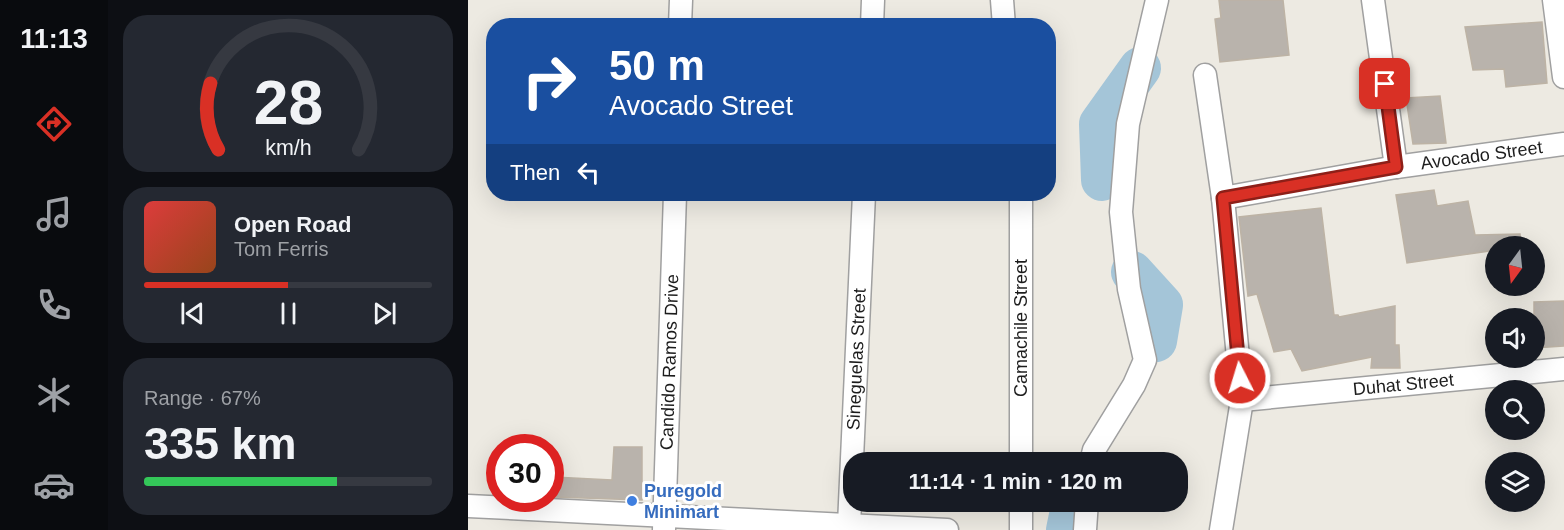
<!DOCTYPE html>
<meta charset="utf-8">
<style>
:root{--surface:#171b24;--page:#242831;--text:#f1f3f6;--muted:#9ea1a6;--line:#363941;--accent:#d93025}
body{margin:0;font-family:Helvetica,sans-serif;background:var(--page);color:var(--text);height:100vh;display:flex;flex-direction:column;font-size:22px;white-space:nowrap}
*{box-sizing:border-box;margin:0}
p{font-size:20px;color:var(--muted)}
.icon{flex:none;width:33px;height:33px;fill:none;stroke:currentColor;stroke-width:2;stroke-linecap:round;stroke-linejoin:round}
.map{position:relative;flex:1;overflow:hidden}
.sheet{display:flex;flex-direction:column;gap:15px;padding:15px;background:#0d0f14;width:360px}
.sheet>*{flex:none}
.hud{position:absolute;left:18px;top:18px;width:570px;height:183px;border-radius:24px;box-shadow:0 6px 24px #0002;background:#1a4fa0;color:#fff;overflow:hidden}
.needle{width:39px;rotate:195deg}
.buttons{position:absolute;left:1017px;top:236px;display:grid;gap:12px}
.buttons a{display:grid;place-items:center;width:60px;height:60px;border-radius:50%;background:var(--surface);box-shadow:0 6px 24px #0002;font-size:30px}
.speed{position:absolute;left:18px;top:434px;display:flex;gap:12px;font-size:30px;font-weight:700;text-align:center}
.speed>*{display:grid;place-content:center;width:78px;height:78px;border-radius:50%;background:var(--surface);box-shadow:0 6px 24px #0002;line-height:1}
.speed .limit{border:9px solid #d22;background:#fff;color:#111}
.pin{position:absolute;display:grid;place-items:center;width:51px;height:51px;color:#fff;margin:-26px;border-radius:12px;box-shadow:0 3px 9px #0006}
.me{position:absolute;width:66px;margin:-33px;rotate:355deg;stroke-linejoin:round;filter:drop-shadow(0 0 4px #0008)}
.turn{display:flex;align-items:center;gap:21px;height:126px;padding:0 24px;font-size:27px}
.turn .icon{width:78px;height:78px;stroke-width:2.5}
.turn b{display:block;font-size:42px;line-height:51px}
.then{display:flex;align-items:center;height:57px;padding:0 24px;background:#0003;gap:12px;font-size:22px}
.big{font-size:45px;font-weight:600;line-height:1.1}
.sheet .widget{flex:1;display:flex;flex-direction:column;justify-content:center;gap:9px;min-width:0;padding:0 21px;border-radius:24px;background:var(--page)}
.sheet .dial{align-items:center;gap:0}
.dial svg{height:156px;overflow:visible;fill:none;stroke:var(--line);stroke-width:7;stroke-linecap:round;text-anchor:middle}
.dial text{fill:var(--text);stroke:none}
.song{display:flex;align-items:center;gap:18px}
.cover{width:72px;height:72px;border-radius:9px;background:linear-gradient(135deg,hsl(0 70% 55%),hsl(20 70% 35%))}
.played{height:6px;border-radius:3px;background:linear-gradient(90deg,var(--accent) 50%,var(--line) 50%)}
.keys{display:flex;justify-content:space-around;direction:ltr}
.charge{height:9px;border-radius:4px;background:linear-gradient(90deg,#34c759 67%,var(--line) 0)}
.trip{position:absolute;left:375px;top:452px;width:345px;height:60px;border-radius:24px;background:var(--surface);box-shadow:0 6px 24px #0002;font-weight:600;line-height:60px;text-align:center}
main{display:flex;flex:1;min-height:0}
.menu{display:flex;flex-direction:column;width:108px;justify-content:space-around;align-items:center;background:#090b0e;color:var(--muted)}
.menu .icon{width:42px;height:42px}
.menu .on{color:var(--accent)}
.menu b{font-size:27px;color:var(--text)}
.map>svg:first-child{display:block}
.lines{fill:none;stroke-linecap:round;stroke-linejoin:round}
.river{stroke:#a4c5d8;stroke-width:42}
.building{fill:#b9b3ac;stroke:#bdb3a5;stroke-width:1.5}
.minor-casing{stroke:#a0a0a0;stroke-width:25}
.minor{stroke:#fff;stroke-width:22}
.route-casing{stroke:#8d1f18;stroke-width:15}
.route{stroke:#d93025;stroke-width:10}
.shop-dot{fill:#3f7fe0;stroke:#fff;stroke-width:2}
.labels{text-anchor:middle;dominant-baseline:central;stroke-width:6;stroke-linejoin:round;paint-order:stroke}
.street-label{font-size:18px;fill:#1c1c1c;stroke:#fff}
.shop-label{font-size:18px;font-weight:bold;fill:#366cbe;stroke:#fff;text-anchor:start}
</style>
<main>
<nav class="menu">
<b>11:13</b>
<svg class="icon on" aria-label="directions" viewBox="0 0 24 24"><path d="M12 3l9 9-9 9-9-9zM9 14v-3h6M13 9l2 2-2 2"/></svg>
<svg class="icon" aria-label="music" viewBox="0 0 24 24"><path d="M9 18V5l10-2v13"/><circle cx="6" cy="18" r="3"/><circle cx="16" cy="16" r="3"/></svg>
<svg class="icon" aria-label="phone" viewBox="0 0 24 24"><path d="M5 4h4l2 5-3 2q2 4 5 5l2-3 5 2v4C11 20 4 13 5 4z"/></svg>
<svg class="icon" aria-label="climate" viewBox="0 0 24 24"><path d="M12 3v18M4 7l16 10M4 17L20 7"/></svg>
<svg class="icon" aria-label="car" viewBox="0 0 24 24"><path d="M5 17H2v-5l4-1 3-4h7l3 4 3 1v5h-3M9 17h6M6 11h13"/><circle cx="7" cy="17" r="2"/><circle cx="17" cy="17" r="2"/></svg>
</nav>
<section class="sheet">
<div class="widget dial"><svg viewBox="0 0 100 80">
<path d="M14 69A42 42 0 1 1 86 69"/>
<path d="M14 69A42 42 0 0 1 10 35" stroke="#d93025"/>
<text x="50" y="56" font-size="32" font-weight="700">28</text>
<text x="50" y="72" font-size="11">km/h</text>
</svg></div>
<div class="widget">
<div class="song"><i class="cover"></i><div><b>Open Road</b><p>Tom Ferris</p></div></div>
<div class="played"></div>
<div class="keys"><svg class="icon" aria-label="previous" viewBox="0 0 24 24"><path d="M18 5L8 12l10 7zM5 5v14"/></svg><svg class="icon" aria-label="pause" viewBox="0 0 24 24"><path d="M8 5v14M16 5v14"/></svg><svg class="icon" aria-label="next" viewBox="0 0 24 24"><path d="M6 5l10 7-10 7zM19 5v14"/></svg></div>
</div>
<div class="widget"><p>Range · 67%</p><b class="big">335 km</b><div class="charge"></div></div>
</section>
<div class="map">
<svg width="1096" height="530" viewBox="0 0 1096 530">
<rect width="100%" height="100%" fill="#edeae2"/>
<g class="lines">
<g class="river">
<path d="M634 180 632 124 672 68"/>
<path d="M664 272 694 305 688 341"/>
<path d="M599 530 605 501"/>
</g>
</g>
<g class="building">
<path d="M751 0H815L821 55 752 62 747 19 753 18Z"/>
<path d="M1074 22 1079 83 1038 87 1036 69 1005 70 997 27Z"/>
<path d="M972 96 978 143 945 144 938 98Z"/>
<path d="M966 190 969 206 1000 201 1007 235 1052 234 1053 246H1028V250L939 263 928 195Z"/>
<path d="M853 208 866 315H870L871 317 927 306V345H931L932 368H903L904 357 834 371 823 349 806 352 789 294 780 296 771 217Z"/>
<path d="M1096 301V346L1066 348V302Z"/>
<path d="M146 447H174V500L86 497V477L144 480Z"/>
</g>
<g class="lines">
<g class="minor-casing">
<g id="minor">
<path d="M534 0 536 26"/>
<path d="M905 0 928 167"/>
<path d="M1086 0 1096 77"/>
<path d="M212 26 213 0"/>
<path d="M404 26 405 0"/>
<path d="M737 75 755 198 774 400 753 530"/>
<path d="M553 194V462"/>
<path id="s1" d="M755 198 928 167 1096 144"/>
<path id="s2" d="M774 400 1096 369"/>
<path d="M623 462 626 450 666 385 677 360 661 289 653 212 660 124 689 0"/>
<path d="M553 501V530"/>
<path d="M0 506 479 530"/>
<path id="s3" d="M381 525 396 194"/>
<path id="s4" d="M196 530 207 194"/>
<path d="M617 530 619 501"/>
</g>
</g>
<use href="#minor" class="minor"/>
</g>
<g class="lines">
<g class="route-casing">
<path id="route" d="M772 378 755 198 928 167 917 84"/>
</g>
<use href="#route" class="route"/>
</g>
<circle class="shop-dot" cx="164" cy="501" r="6"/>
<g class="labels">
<g class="street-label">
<text stroke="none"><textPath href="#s1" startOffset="262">Avocado Street</textPath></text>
<text transform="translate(553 328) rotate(-90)">Camachile Street</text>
<text stroke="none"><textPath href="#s3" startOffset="166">Sineguelas Street</textPath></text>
<text stroke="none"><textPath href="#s4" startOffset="168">Candido Ramos Drive</textPath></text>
<text stroke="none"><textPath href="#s2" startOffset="162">Duhat Street</textPath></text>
</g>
<g class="shop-label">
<text x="176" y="491">Puregold<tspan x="176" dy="21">Minimart</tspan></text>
</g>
</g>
</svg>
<div class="buttons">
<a><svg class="needle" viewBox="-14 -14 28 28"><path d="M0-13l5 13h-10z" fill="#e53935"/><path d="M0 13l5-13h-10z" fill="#9ea1a6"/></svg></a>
<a><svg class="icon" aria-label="sound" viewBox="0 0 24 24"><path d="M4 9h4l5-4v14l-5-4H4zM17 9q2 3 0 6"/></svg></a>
<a><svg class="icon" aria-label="search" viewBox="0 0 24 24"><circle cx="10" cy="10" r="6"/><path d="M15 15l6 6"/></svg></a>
<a><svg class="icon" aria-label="layers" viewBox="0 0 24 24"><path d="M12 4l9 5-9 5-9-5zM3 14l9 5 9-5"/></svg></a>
</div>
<div class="speed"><div class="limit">30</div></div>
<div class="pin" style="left:917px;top:84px;background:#d93025"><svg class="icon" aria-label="arrive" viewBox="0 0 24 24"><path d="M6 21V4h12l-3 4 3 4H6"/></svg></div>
<svg class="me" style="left:772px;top:378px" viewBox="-20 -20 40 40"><circle r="17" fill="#d93025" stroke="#fff" stroke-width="3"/><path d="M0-11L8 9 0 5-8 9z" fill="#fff"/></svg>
<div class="trip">11:14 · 1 min · 120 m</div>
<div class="hud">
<div class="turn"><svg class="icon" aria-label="right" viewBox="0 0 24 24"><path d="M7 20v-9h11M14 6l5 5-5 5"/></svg><div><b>50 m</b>Avocado Street</div></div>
<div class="then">Then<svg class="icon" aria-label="left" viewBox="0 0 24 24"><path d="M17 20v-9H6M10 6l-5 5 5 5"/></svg></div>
</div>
</div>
</main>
